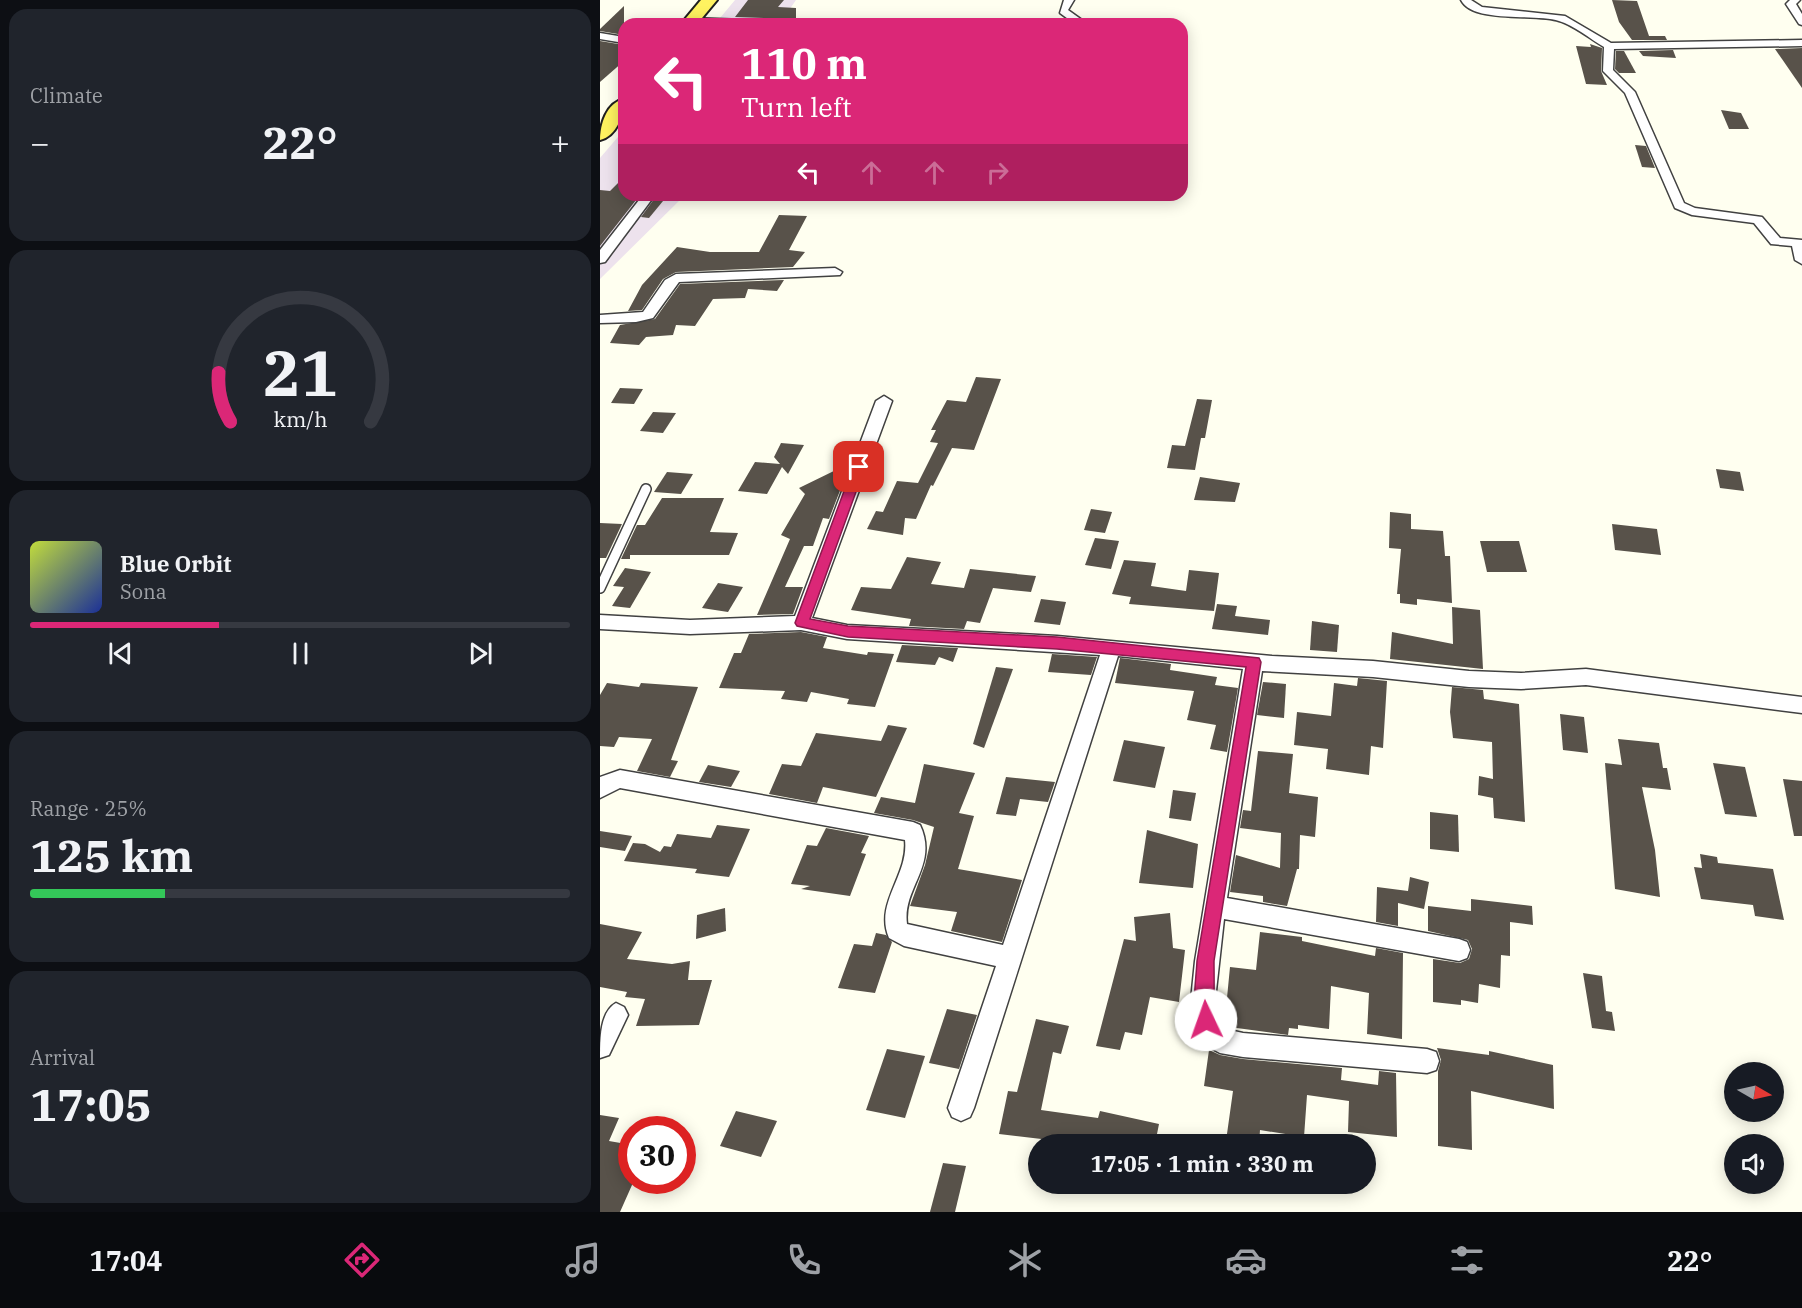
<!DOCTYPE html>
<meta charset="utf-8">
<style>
:root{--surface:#171b24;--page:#20242c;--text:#f1f3f6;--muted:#9ea1a6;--line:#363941;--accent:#db2777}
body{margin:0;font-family:"IBM Plex Serif",serif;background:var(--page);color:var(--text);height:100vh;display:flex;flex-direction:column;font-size:22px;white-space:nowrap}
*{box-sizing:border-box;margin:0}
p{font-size:20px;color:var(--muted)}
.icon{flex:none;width:33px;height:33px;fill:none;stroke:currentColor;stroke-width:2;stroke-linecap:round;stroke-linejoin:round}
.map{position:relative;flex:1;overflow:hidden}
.panel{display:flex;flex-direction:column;gap:9px;padding:9px;background:#0d0f14;width:600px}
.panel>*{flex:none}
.banner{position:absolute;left:18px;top:18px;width:570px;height:183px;border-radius:18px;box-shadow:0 3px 15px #0003;background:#db2777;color:#fff;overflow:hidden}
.needle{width:39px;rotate:99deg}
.fabs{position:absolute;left:1124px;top:1062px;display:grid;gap:12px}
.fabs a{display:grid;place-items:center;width:60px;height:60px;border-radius:50%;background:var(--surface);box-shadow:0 3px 15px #0003;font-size:30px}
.speed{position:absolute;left:18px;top:1116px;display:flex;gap:12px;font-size:30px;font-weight:700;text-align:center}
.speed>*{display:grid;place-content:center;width:78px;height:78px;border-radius:50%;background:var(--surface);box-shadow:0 3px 15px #0003;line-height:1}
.speed .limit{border:9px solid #d22;background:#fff;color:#111}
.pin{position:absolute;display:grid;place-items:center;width:51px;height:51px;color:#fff;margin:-26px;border-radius:12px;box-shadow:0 3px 9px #0006}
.me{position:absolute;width:66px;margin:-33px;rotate:357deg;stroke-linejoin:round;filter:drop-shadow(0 0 4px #0008)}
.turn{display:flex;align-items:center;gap:21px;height:126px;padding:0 24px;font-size:27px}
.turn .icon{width:78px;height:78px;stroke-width:2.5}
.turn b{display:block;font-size:42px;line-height:51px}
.lanes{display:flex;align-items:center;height:57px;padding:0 24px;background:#0003;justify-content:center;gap:30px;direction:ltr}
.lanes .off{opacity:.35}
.big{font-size:45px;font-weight:700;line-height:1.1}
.panel .widget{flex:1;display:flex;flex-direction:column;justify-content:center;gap:9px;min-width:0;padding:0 21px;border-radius:18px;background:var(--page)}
.panel .dial{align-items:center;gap:0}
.dial svg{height:156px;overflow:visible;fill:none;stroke:var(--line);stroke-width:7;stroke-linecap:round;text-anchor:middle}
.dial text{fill:var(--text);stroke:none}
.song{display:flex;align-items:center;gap:18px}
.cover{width:72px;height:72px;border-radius:9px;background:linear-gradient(135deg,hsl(70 70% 55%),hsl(230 70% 35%))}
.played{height:6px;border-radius:3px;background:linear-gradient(90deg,var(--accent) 35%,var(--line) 35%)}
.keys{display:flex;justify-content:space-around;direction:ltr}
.heat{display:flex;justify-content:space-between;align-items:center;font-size:33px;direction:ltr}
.charge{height:9px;border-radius:4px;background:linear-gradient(90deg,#34c759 25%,var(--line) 0)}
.trip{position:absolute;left:428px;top:1134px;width:348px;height:60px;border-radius:30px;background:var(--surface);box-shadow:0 3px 15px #0003;font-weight:700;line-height:60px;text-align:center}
.dock{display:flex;height:96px;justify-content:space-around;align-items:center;background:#090b0e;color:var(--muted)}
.dock .icon{width:42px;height:42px}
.dock .current{color:var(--accent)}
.dock b{font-size:27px;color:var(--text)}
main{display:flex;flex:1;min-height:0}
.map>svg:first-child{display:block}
.industrial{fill:#ede2ed}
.building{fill:#58524a}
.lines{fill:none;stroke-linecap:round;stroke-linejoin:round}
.lane-far1-casing{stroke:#414141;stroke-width:7}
.lane-casing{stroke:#414141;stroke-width:12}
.street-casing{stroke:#414141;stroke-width:3}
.primary-casing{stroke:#1f1f1f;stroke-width:4}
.lane-far1{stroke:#fff;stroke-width:5}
.lane{stroke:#fff;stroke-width:9}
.street{fill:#fff;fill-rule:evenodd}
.primary{fill:#fff360;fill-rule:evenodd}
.route{fill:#db2777;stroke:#8e194d;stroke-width:1.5}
</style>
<main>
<section class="panel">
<div class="widget"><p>Climate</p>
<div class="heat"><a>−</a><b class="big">22°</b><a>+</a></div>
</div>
<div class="widget dial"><svg viewBox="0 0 100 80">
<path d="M14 69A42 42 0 1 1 86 69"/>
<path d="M14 69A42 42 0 0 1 8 44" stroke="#db2777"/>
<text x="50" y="56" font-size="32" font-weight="700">21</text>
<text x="50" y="72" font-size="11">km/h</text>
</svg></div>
<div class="widget">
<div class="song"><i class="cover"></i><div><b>Blue Orbit</b><p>Sona</p></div></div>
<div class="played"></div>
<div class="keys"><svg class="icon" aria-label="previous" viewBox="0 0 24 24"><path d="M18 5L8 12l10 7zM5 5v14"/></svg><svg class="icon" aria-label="pause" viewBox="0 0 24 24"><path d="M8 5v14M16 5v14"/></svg><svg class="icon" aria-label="next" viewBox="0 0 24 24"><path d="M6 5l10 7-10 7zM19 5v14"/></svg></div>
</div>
<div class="widget"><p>Range · 25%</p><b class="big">125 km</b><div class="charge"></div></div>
<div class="widget"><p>Arrival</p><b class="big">17:05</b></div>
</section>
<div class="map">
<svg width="1202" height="1212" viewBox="0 0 1202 1212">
<rect width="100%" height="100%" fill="#fffff0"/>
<g class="industrial">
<path d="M135 0H196L183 19 289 21 287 24H115Z"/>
<path d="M24 130V195H85L0 279V158Z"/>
</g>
<g class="building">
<path d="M148 0H184L178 7 196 8V19L135 17Z"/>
<path d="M1012 0 1037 1 1049 36H1065L1067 40H1032L1019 22Z"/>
<path d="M24 6V35L0 31V29Z"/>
<path d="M0 41 24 45V61L0 82Z"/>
<path d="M990 44 1002 48 1001 71 1007 85 986 84 976 46 991 47Z"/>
<path d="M1202 48V88L1175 49Z"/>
<path d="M1073 50 1076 58 1043 56 1039 51Z"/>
<path d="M1016 51H1024L1036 73H1019L1015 69Z"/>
<path d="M1121 110 1141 113 1149 129H1129Z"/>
<path d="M1035 145 1046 146 1055 168 1042 167Z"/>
<path d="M24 177V195H40L0 246V190L10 191Z"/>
<path d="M57 195H68L49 218 41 217Z"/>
<path d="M179 215 207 216 189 250 205 252 193 267 76 272 63 279 42 310 28 311 42 285 77 247 110 252H159Z"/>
<path d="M184 280 177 291 148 289 145 298 113 299 95 326 76 325 73 335 46 337 39 345 10 343 20 325 55 319 80 284Z"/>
<path d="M376 377 401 379 374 450 352 448 333 486 331 485 316 519 305 518 303 535 267 529 276 511 283 512 297 481 318 483 338 443 330 442 336 430H331L347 400 366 402Z"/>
<path d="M20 388 43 389 34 404 11 403Z"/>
<path d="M597 399 612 400 605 438H601L595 470 567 468 572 445 585 446Z"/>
<path d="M53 412 76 413 63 433 40 431Z"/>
<path d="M181 443 204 445 188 474 182 467 167 494 138 491 155 462 180 464 174 457Z"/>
<path d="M240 468 246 475 229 519 223 518 213 546H204L185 587H203L193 614 157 615 190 539 181 535 205 494 199 488Z"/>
<path d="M1116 469 1140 472 1144 491 1120 488Z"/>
<path d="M67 472 93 474 81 494 54 492Z"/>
<path d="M600 477 640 483 635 502 594 500Z"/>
<path d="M62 498H124L110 532 138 533 129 555H30V559H21L37 525H45Z"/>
<path d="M491 509 512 512 505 533 484 530Z"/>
<path d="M790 512 811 514V529L843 531 845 556H850L852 603 817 599V605L800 603V594H797L801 549 789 548Z"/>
<path d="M0 523 22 524 6 558H0Z"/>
<path d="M1012 524 1057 529 1061 555 1015 550Z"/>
<path d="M495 538 519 541 511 569 485 565Z"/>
<path d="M880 541H919L927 572H887Z"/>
<path d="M307 557 341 562 331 584 364 588 370 569 436 576 431 592 393 588 380 623 367 621 364 629 309 626 311 619 251 610 261 587 291 589Z"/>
<path d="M524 560 556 563 551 586 586 591 589 570 619 573 614 611 529 604 531 597 512 594Z"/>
<path d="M25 568 51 572 30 608 12 606 24 587 13 586Z"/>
<path d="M118 583 143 587 128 612 102 608Z"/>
<path d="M441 599 466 602 460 625 434 622Z"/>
<path d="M617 604 637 606 635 616 670 620 668 635 612 629Z"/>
<path d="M852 607 880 610 883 669 790 659 792 632 853 644Z"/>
<path d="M712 621 739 625 737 652 710 650Z"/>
<path d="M201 632 227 637 223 648 267 655 268 652 294 654 275 707 247 704 249 699 211 692 207 702 181 699 185 691 119 688 134 653H141L149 634Z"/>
<path d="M302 645 358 648 353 662 339 657 335 665 296 662Z"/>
<path d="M452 654 497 657 491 675 448 672Z"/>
<path d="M520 658 571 664 570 670 617 677 615 685 638 688 627 752 610 749 616 725 587 720 594 691 515 683Z"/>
<path d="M396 667 413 669 384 748 373 744Z"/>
<path d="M758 678 787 681 783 748 771 746 769 775 726 769 728 749 694 745 697 712 731 716 734 683 757 686Z"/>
<path d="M663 682 686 684 684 718 657 715Z"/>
<path d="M7 683 39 687 41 683 98 687 71 760 78 761 70 777 37 771 52 739 19 737 14 747 0 746V695Z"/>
<path d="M852 687 883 690 884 699 919 704 925 822 894 818 893 798 878 795 879 776 893 779 892 742 853 738 850 712Z"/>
<path d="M960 714 984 717 988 753 963 750Z"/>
<path d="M288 725 307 728 276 797 223 787 217 803 169 794 182 764 201 766 216 733 281 741Z"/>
<path d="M1018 739 1059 743 1063 768H1067L1071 790 1042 787 1055 850 1060 897 1015 889 1005 763 1022 765Z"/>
<path d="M524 740 565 747 555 788 513 781Z"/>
<path d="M658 751 693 754 689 793 718 797 715 837 700 835 699 869H697L687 906 663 902V896L630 892 636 855 680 868 681 833 640 828 643 810 651 811Z"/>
<path d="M1113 763 1145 767 1157 817 1125 814Z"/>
<path d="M324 764 375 773 359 813 374 816 358 869 422 880 402 942 351 931 357 912 310 906 325 865 334 827 313 820 274 813 281 797 315 803Z"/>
<path d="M108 765 140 771 131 787 99 782Z"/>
<path d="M406 777 455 782 448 802 420 799 416 816 396 814Z"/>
<path d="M1183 779 1202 781V836H1194Z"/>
<path d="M573 790 596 793 591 821 569 818Z"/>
<path d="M830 812 858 815 859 852 830 849Z"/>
<path d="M117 825 150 829 129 877 95 873 97 869 24 861 33 843 45 844 60 852 64 846 71 847 77 834 111 838Z"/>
<path d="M226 828 269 836 261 853 266 854 250 896 201 889 210 886 191 884 207 845 217 846Z"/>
<path d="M547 830 598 844 593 888 539 883Z"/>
<path d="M0 831 32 836 25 851 0 847Z"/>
<path d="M1100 854 1117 857 1118 863 1173 869 1184 920 1155 916 1153 905 1101 899 1094 867 1102 868Z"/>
<path d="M810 877 829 882 824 909 798 903V926L776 922 777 887 808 891Z"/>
<path d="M871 899 932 906 933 925 910 922V956L901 955 900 988 879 984 878 1003 861 1000V1005L833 1002V959L860 963 869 959 872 949 868 940 828 931V906L871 911Z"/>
<path d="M125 908 126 931 96 939 97 915Z"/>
<path d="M570 913 573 948 585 950 579 1002 550 997 542 1035 525 1032 520 1050 496 1046 524 939 536 941 534 917Z"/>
<path d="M0 924 42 932 27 959 72 964 90 961 88 980H112L99 1025 36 1026 45 999 25 997 27 992 0 987Z"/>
<path d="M660 932 702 937V941L775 956 776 948 803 953 802 1039 767 1034 769 993 731 986 729 1029 698 1025V1029L689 1028 688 1035 622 1026 619 1007 626 1008 630 967 656 970Z"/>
<path d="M276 933 286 935 292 942 275 993 238 988 254 944 272 946Z"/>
<path d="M983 973 1002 976 1006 1011 1012 1012 1015 1031 992 1028Z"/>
<path d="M586 1003 590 1004 595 1029 582 1026Z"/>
<path d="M347 1009 377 1015 359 1069 329 1063Z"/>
<path d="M436 1019 469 1026 461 1054 453 1052 441 1110 498 1118 500 1111 559 1124 555 1144H500L479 1140 478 1144H449L450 1140 399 1134 408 1091 417 1092Z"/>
<path d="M837 1048 889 1055V1051L953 1065 954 1109 871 1091 872 1150 838 1146V1071L841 1060Z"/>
<path d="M287 1049 325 1056 305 1118 266 1110Z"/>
<path d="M609 1050 620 1055 643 1059 742 1068 741 1080 778 1085 779 1071 796 1073 797 1137 748 1132 749 1101 707 1095 704 1137 660 1130 659 1144 626 1141 633 1091 604 1086Z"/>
<path d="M136 1111 177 1121 161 1157 120 1146Z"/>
<path d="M0 1115 19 1118 9 1141 32 1145V1185L20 1212H0Z"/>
<path d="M343 1163 366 1166 355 1212H330Z"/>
</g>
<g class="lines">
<g class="lane-far1-casing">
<path id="lane-far1" d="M92 20 195 24"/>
</g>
<g class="lane-casing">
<path id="lane" d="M0 588 46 489"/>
</g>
<g class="street-casing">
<g id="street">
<path d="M464 0H474L468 10 482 20 483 24H475L460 13Z"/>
<path d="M861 0H871L882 7 965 16 1011 43 1202 40V46L1014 49 1013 70 1035 92 1084 203 1095 208 1162 217 1180 238 1202 240V264L1195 260 1192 246 1171 244 1154 223 1092 215 1075 208 1025 93 1003 71 1004 47C990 39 974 25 959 21 936 13 873 24 861 0Z"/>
<path d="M1190 0H1200L1196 4 1202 14V25L1199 24 1186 4Z"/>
<path d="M0 33 24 37V43L0 39Z"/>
<path d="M43 195H55L5 262 0 263V250Z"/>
<path d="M235 268 242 272 240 275 79 282 53 318 36 322 0 323V315L43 312 65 280 76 274Z"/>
<path d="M284 396 292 401 212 618 247 625 457 636 672 656 773 661 869 671 921 673 986 669 1202 697V713L986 685 921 689 869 687 773 677 662 671 627 898 859 939 867 942 870 950 867 958 859 961 624 919 615 1000 620 1028 643 1033 827 1049 836 1052 839 1061 836 1070 827 1073 643 1057 620 1053 601 1043 591 1000 595 961 643 669 518 656 374 1108 370 1117 361 1121 352 1117 348 1108 396 966 304 946 289 938C274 903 309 875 305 840L20 788 0 798V777L20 770 313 822 320 825C339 865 302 888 307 924L403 945 500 655 247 639 201 630 90 634 0 629V615L90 620 195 616 276 401Z"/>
<path d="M16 1003 24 1007 28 1015 9 1055 0 1058C0 1039 0 1012 16 1003Z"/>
</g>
</g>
<g class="primary-casing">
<g id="primary">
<path d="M101 0H117L97 24H81Z"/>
<path d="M24 99C24 114 17 136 0 140 0 125 6 103 24 99Z"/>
</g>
</g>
<use href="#lane-far1" class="lane-far1"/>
<use href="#lane" class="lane"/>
<use href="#street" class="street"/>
<use href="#primary" class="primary"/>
</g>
<path class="route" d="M259 463 265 467 210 619 248 626 457 637 659 658 661 662 614 961C614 974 615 1018 612 1026L606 1029 599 1026C591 1006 596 982 597 961L646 667 457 649 248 637 197 626 195 623 253 467Z"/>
</svg>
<div class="fabs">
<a><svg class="needle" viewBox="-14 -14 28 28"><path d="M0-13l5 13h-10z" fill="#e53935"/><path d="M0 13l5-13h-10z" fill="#9ea1a6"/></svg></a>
<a><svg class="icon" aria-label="sound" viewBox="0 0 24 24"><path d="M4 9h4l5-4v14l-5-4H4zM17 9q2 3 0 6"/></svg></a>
</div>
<div class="speed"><div class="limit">30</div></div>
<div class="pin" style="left:259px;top:467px;background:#d93025"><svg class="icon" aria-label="arrive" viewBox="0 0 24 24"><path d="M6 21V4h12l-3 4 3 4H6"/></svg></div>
<svg class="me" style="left:606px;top:1020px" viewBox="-20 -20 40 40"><circle r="19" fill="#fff"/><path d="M0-13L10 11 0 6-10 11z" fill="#db2777"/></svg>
<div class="trip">17:05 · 1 min · 330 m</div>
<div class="banner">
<div class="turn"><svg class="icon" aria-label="left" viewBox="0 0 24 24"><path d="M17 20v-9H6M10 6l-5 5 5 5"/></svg><div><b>110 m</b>Turn left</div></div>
<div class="lanes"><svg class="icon" aria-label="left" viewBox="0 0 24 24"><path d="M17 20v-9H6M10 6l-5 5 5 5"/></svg><svg class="icon off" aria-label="ahead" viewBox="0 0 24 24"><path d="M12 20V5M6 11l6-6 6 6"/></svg><svg class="icon off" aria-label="ahead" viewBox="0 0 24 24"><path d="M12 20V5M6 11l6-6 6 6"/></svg><svg class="icon off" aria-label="right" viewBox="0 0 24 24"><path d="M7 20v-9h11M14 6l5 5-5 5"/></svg></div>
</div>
</div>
</main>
<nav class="dock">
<b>17:04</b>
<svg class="icon current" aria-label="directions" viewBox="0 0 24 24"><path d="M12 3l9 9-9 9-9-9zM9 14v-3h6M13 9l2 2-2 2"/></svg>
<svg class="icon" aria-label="music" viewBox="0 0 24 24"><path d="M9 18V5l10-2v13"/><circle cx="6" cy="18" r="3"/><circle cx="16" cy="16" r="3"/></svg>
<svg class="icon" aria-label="phone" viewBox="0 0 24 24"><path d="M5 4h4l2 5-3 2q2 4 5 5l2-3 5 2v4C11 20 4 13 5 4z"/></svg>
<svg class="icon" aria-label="climate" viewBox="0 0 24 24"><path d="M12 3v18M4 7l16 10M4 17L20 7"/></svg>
<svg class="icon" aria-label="car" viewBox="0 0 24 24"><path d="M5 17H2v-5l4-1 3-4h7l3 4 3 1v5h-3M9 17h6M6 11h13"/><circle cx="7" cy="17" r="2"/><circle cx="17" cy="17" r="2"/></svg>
<svg class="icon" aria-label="filters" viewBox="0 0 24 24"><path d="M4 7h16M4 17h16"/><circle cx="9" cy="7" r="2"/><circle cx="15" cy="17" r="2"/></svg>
<b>22°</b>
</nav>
